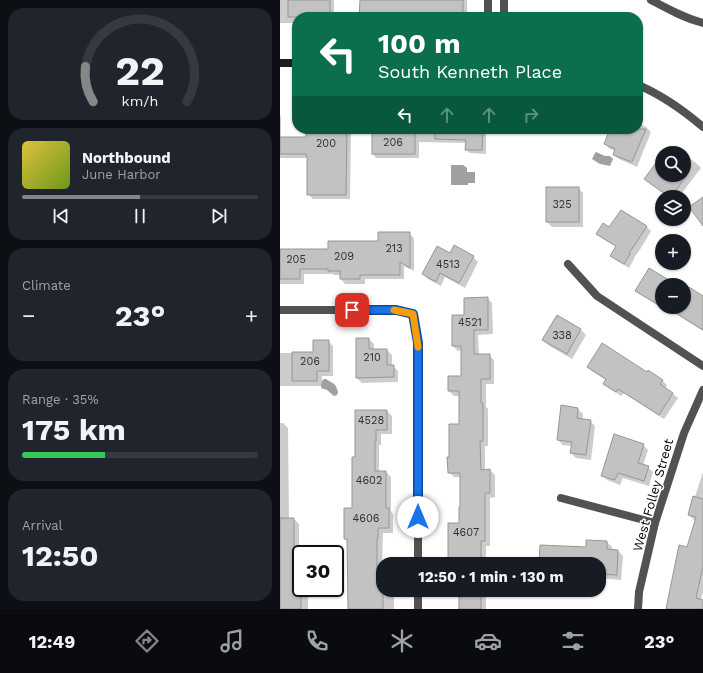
<!DOCTYPE html>
<meta charset="utf-8">
<style>
:root{--surface:#171b24;--page:#20242c;--text:#f1f3f6;--muted:#9ea1a6;--line:#363941;--accent:#858687}
body{margin:0;font-family:"Work Sans",sans-serif;background:var(--page);color:var(--text);height:100vh;display:flex;flex-direction:column;font-size:15px;white-space:nowrap}
*{box-sizing:border-box;margin:0}
p{font-size:13px;color:var(--muted)}
.icon{flex:none;width:22px;height:22px;fill:none;stroke:currentColor;stroke-width:2;stroke-linecap:round;stroke-linejoin:round}
.map{position:relative;flex:1;overflow:hidden}
.drawer{display:flex;flex-direction:column;gap:8px;padding:8px;background:#0d0f14;width:280px}
.drawer>*{flex:none}
.banner{position:absolute;left:12px;top:12px;width:351px;height:122px;border-radius:16px;box-shadow:0 1px 3px #0004;background:#0b6e4f;color:#fff;overflow:hidden}
.fabs{position:absolute;left:375px;top:146px;display:grid;gap:8px}
.fabs a{display:grid;place-items:center;width:36px;height:36px;border-radius:50%;background:var(--surface);box-shadow:0 1px 3px #0004;font-size:20px}
.speed{position:absolute;left:12px;top:545px;display:flex;gap:8px;font-size:20px;font-weight:700;text-align:center}
.speed>*{display:grid;place-content:center;width:52px;height:52px;border-radius:50%;background:var(--surface);box-shadow:0 1px 3px #0004;line-height:1}
.speed .limit{border:2px solid #111;border-radius:6px;background:#fff;color:#111}
.pin{position:absolute;display:grid;place-items:center;width:34px;height:34px;color:#fff;margin:-17px;border-radius:8px;box-shadow:0 2px 6px #0006}
.me{position:absolute;width:44px;margin:-22px;rotate:0deg;stroke-linejoin:round;filter:drop-shadow(0 0 3px #0008)}
.turn{display:flex;align-items:center;gap:14px;height:84px;padding:0 20px;font-size:18px}
.turn .icon{width:52px;height:52px;stroke-width:2.5}
.turn b{display:block;font-size:28px;line-height:34px}
.lanes{display:flex;align-items:center;height:38px;padding:0 20px;background:#0003;justify-content:center;gap:20px;direction:ltr}
.lanes .off{opacity:.35}
.big{font-size:30px;font-weight:700;line-height:1.1}
.drawer .tile{flex:1;display:flex;flex-direction:column;justify-content:center;gap:6px;min-width:0;padding:0 14px;border-radius:16px;background:var(--page)}
.drawer .dial{align-items:center;gap:0}
.dial svg{height:104px;overflow:visible;fill:none;stroke:var(--line);stroke-width:7;stroke-linecap:round;text-anchor:middle}
.dial text{fill:var(--text);stroke:none}
.song{display:flex;align-items:center;gap:12px}
.cover{width:48px;height:48px;border-radius:6px;background:linear-gradient(135deg,hsl(50 70% 55%),hsl(80 70% 35%))}
.played{height:4px;border-radius:2px;background:linear-gradient(90deg,var(--accent) 50%,var(--line) 50%)}
.keys{display:flex;justify-content:space-around;direction:ltr}
.heat{display:flex;justify-content:space-between;align-items:center;font-size:22px;direction:ltr}
.charge{height:6px;border-radius:3px;background:linear-gradient(90deg,#34c759 35%,var(--line) 0)}
.trip{position:absolute;left:96px;top:557px;width:230px;height:40px;border-radius:16px;background:var(--surface);box-shadow:0 1px 3px #0004;font-weight:700;line-height:40px;text-align:center}
.tabs{display:flex;height:64px;justify-content:space-around;align-items:center;background:#090b0e;color:var(--muted)}
.tabs .icon{width:28px;height:28px}
.tabs .on{color:var(--accent)}
.tabs b{font-size:18px;color:var(--text)}
main{display:flex;flex:1;min-height:0}
.map>svg:first-child{display:block}
.water{fill:#a0a0a0}
.shadow{fill:#0003}
.building{fill:#c2c2c2;stroke:#969696}
.lines{fill:none;stroke-linecap:round;stroke-linejoin:round}
.street{stroke:#525252;stroke-width:8}
.secondary{stroke:#1f1f1f;stroke-width:8}
.route-casing{stroke:#114b97;stroke-width:10}
.route{stroke:#1a73e8;stroke-width:7}
.slow{stroke:#f59e0b;stroke-width:7}
.labels{text-anchor:middle;dominant-baseline:central;stroke-width:3;stroke-linejoin:round;paint-order:stroke}
.number-label{font-size:11px;fill:#303030}
.street-label{font-size:13px;fill:#000;stroke:#fff}
</style>
<main>
<section class="drawer">
<div class="tile dial"><svg viewBox="0 0 100 80">
<path d="M14 69A42 42 0 1 1 86 69"/>
<path d="M14 69A42 42 0 0 1 8 42" stroke="#858687"/>
<text x="50" y="56" font-size="32" font-weight="700">22</text>
<text x="50" y="72" font-size="11">km/h</text>
</svg></div>
<div class="tile">
<div class="song"><i class="cover"></i><div><b>Northbound</b><p>June Harbor</p></div></div>
<div class="played"></div>
<div class="keys"><svg class="icon" aria-label="previous" viewBox="0 0 24 24"><path d="M18 5L8 12l10 7zM5 5v14"/></svg><svg class="icon" aria-label="pause" viewBox="0 0 24 24"><path d="M8 5v14M16 5v14"/></svg><svg class="icon" aria-label="next" viewBox="0 0 24 24"><path d="M6 5l10 7-10 7zM19 5v14"/></svg></div>
</div>
<div class="tile"><p>Climate</p>
<div class="heat"><a>−</a><b class="big">23°</b><a>+</a></div>
</div>
<div class="tile"><p>Range · 35%</p><b class="big">175 km</b><div class="charge"></div></div>
<div class="tile"><p>Arrival</p><b class="big">12:50</b></div>
</section>
<div class="map">
<svg width="423" height="609" viewBox="0 0 423 609">
<rect width="100%" height="100%" fill="#fff"/>
<g class="water">
<path d="M316 152 325 156H330L333 159 330 166 320 164 312 159 315 153Z"/>
<path d="M171 165H183L187 168V172H195V183H188V185H171Z"/>
<path d="M44 379H46C51 383 55 382 57 389 58 393 59 390 57 395L54 396 47 390 41 388 42 381Z"/>
<path d="M53 552 59 555V557L58 558 59 571 55 574V554H48L49 553Z"/>
</g>
<g class="shadow">
<path d="M0 0H54V17H17V23H0Z"/>
<path d="M81 0H187V17H80Z"/>
<path d="M0 116 1 117V138H27V129H71L70 199H33L28 194V158H0Z"/>
<path d="M358 123 366 127 371 132 357 167 339 159 334 154 336 151 330 149 325 144 331 129H358Z"/>
<path d="M93 129H206V154L190 153 186 150 187 143 139 142V158H96L93 154Z"/>
<path d="M274 129H301L300 134Z"/>
<path d="M404 155 416 163 421 168 399 197H388L371 184 382 157V175H404Z"/>
<path d="M298 188 303 193V227H272L267 222Z"/>
<path d="M366 226 371 231 361 248 354 258V259L349 268 337 261 332 256 337 247 323 239 318 234 329 228Z"/>
<path d="M129 233 134 238V271L124 266V279H85V284H65L61 279V275H54L53 274H24V284H0V250H49L99 242Z"/>
<path d="M170 254 193 257 198 262 185 288 165 277 161 286 148 279 143 274Z"/>
<path d="M370 269 395 285H382V307H404V291L407 293 423 297V331L390 310 389 313 362 295 357 290Z"/>
<path d="M207 298 212 303 213 334 198 335 199 355H209L214 360V384H206V407L208 409V446H205V470H210L215 475V497L210 498V546H206V564H169L180 524 181 477H174L169 472 170 458 180 425V396H174L169 391 182 377V350L178 351 173 346 185 316Z"/>
<path d="M277 316 301 330 306 335 292 359 268 345 263 340Z"/>
<path d="M89 339 94 344V350H107L112 355V366H113L118 371V382L82 383 77 378Z"/>
<path d="M48 341 53 346V376H42V386H0V353H34Z"/>
<path d="M308 367 367 374 382 380 387 385 385 389 393 394 398 398 384 419 344 393 341 396 329 388 324 383 326 380 313 372Z"/>
<path d="M282 407 298 409 303 414 302 420 310 421 315 426 311 460 296 458 291 453 292 446 283 445 278 440Z"/>
<path d="M107 411 112 416V434H101V445H99V472H106L111 477V511L113 514V533H103L102 570H103V590H114V609H69L68 542 65 539 73 509 76 458Z"/>
<path d="M0 423H3L8 428 9 519H14L19 524V558H21V588H28V609H0Z"/>
<path d="M363 445 368 450 363 466 368 467 373 472 369 486 343 478 340 485 327 480 322 475Z"/>
<path d="M423 472V592L421 600 423 601V609H387L408 548 416 520H414L409 515Z"/>
<path d="M327 542 332 547V551H338L343 556 341 580 319 578V564H260Z"/>
<path d="M180 590H206V609H178V607H180Z"/>
</g>
<g class="building">
<rect x="8" y="0" width="42" height="17"/>
<path d="M80 0H183V17H79Z"/>
<path d="M26 129H67L66 195H27V156H26V154H0V137H26Z"/>
<rect x="92" y="129" width="43" height="25"/>
<path d="M155 129H203L202 150H185L186 140 155 139Z"/>
<path d="M330 129H366L352 162 333 155 335 149 324 144Z"/>
<path d="M382 155V175H407L391 197H389L364 179Z"/>
<rect x="266" y="187" width="33" height="35"/>
<path d="M423 197V226L409 207Z"/>
<path d="M341 210 367 226 356 243 349 253 350 254 344 264 330 256 336 246 316 234 323 223 329 227Z"/>
<path d="M98 232H130V268L120 262V275H80V279H60V271H48V269H20V279H0V249H48V241H98Z"/>
<path d="M174 245 194 256 179 283 160 273 156 282 142 274 157 246 170 253Z"/>
<path d="M369 268 397 285H382V307L355 291Z"/>
<path d="M409 287 423 296V330L386 307H404V295Z"/>
<path d="M208 297V330H194V354H210V379H201V403H203V441H200L201 470 210 469V493H205V541H201V564H168V523H179V507H180V473H168L167 457H169V424H179V391H168V376H181V346H172V315H184V298Z"/>
<path d="M277 315 301 329 287 354 262 340Z"/>
<path d="M76 338H89V349H107V365H114V377L76 378Z"/>
<path d="M33 340H49V371H37V381H12V352H33Z"/>
<path d="M322 343 367 372 368 370 383 380 380 384 393 393 379 415 338 389 336 392 323 384 326 379 307 367Z"/>
<path d="M281 405 298 408 297 418 311 420 306 455 290 453 292 442 277 440Z"/>
<path d="M75 410H107V430H96V441H95V471H106V508H109V528H98V539H97V569H103V609H68L67 539H64V508H72V457H75Z"/>
<path d="M334 434 364 444 358 463 369 466 364 481 338 473 335 480 321 476Z"/>
<path d="M413 496 423 499V566L416 598 423 600V609H386L399 545 407 547 416 517 408 515Z"/>
<path d="M0 518H14V557H21V609H0Z"/>
<path d="M306 540 327 541V549L338 550 337 575 319 574V564H259L260 545 306 547Z"/>
<rect x="179" y="590" width="22" height="19"/>
</g>
<g class="lines">
<g class="street">
<path d="M208 0V17"/>
<path d="M224 0V17"/>
<path d="M371 0C388 9 404 18 423 23"/>
<path d="M358 85C382 95 403 110 423 127"/>
<path d="M288 264 317 296 423 366"/>
<path d="M0 310H116L133 314 138 343V564"/>
<path d="M281 498 375 523"/>
<path d="M138 590V609"/>
<path d="M358 609 359 592 375 523 404 433 423 390"/>
</g>
<path class="secondary" d="M0 63H17"/>
</g>
<g class="lines">
<g class="route-casing">
<path id="route" d="M72 310H116L133 314 138 343V517"/>
</g>
<use href="#route" class="route"/>
<path class="slow" d="M114 310 133 314 138 347"/>
</g>
<g class="labels">
<g class="number-label">
<text x="113" y="142">206</text>
<text x="46" y="143">200</text>
<text x="282" y="204">325</text>
<text x="114" y="248">213</text>
<text x="64" y="256">209</text>
<text x="16" y="259">205</text>
<text x="168" y="264">4513</text>
<text x="190" y="322">4521</text>
<text x="282" y="335">338</text>
<text x="92" y="357">210</text>
<text x="30" y="361">206</text>
<text x="91" y="420">4528</text>
<text x="89" y="480">4602</text>
<text x="86" y="518">4606</text>
<text x="186" y="532">4607</text>
</g>
<g class="street-label">
<text transform="translate(373 495) rotate(-74)">West Folley Street</text>
</g>
</g>
</svg>
<div class="fabs">
<a><svg class="icon" aria-label="search" viewBox="0 0 24 24"><circle cx="10" cy="10" r="6"/><path d="M15 15l6 6"/></svg></a>
<a><svg class="icon" aria-label="layers" viewBox="0 0 24 24"><path d="M12 4l9 5-9 5-9-5zM3 14l9 5 9-5"/></svg></a>
<a>+</a>
<a>−</a>
</div>
<div class="speed"><div class="limit">30</div></div>
<div class="pin" style="left:72px;top:310px;background:#d93025"><svg class="icon" aria-label="arrive" viewBox="0 0 24 24"><path d="M6 21V4h12l-3 4 3 4H6"/></svg></div>
<svg class="me" style="left:138px;top:517px" viewBox="-20 -20 40 40"><circle r="19" fill="#fff"/><path d="M0-13L10 11 0 6-10 11z" fill="#1a73e8"/></svg>
<div class="trip">12:50 · 1 min · 130 m</div>
<div class="banner">
<div class="turn"><svg class="icon" aria-label="left" viewBox="0 0 24 24"><path d="M17 20v-9H6M10 6l-5 5 5 5"/></svg><div><b>100 m</b>South Kenneth Place</div></div>
<div class="lanes"><svg class="icon" aria-label="left" viewBox="0 0 24 24"><path d="M17 20v-9H6M10 6l-5 5 5 5"/></svg><svg class="icon off" aria-label="ahead" viewBox="0 0 24 24"><path d="M12 20V5M6 11l6-6 6 6"/></svg><svg class="icon off" aria-label="ahead" viewBox="0 0 24 24"><path d="M12 20V5M6 11l6-6 6 6"/></svg><svg class="icon off" aria-label="right" viewBox="0 0 24 24"><path d="M7 20v-9h11M14 6l5 5-5 5"/></svg></div>
</div>
</div>
</main>
<nav class="tabs">
<b>12:49</b>
<svg class="icon on" aria-label="directions" viewBox="0 0 24 24"><path d="M12 3l9 9-9 9-9-9zM9 14v-3h6M13 9l2 2-2 2"/></svg>
<svg class="icon" aria-label="music" viewBox="0 0 24 24"><path d="M9 18V5l10-2v13"/><circle cx="6" cy="18" r="3"/><circle cx="16" cy="16" r="3"/></svg>
<svg class="icon" aria-label="phone" viewBox="0 0 24 24"><path d="M5 4h4l2 5-3 2q2 4 5 5l2-3 5 2v4C11 20 4 13 5 4z"/></svg>
<svg class="icon" aria-label="climate" viewBox="0 0 24 24"><path d="M12 3v18M4 7l16 10M4 17L20 7"/></svg>
<svg class="icon" aria-label="car" viewBox="0 0 24 24"><path d="M5 17H2v-5l4-1 3-4h7l3 4 3 1v5h-3M9 17h6M6 11h13"/><circle cx="7" cy="17" r="2"/><circle cx="17" cy="17" r="2"/></svg>
<svg class="icon" aria-label="filters" viewBox="0 0 24 24"><path d="M4 7h16M4 17h16"/><circle cx="9" cy="7" r="2"/><circle cx="15" cy="17" r="2"/></svg>
<b>23°</b>
</nav>
